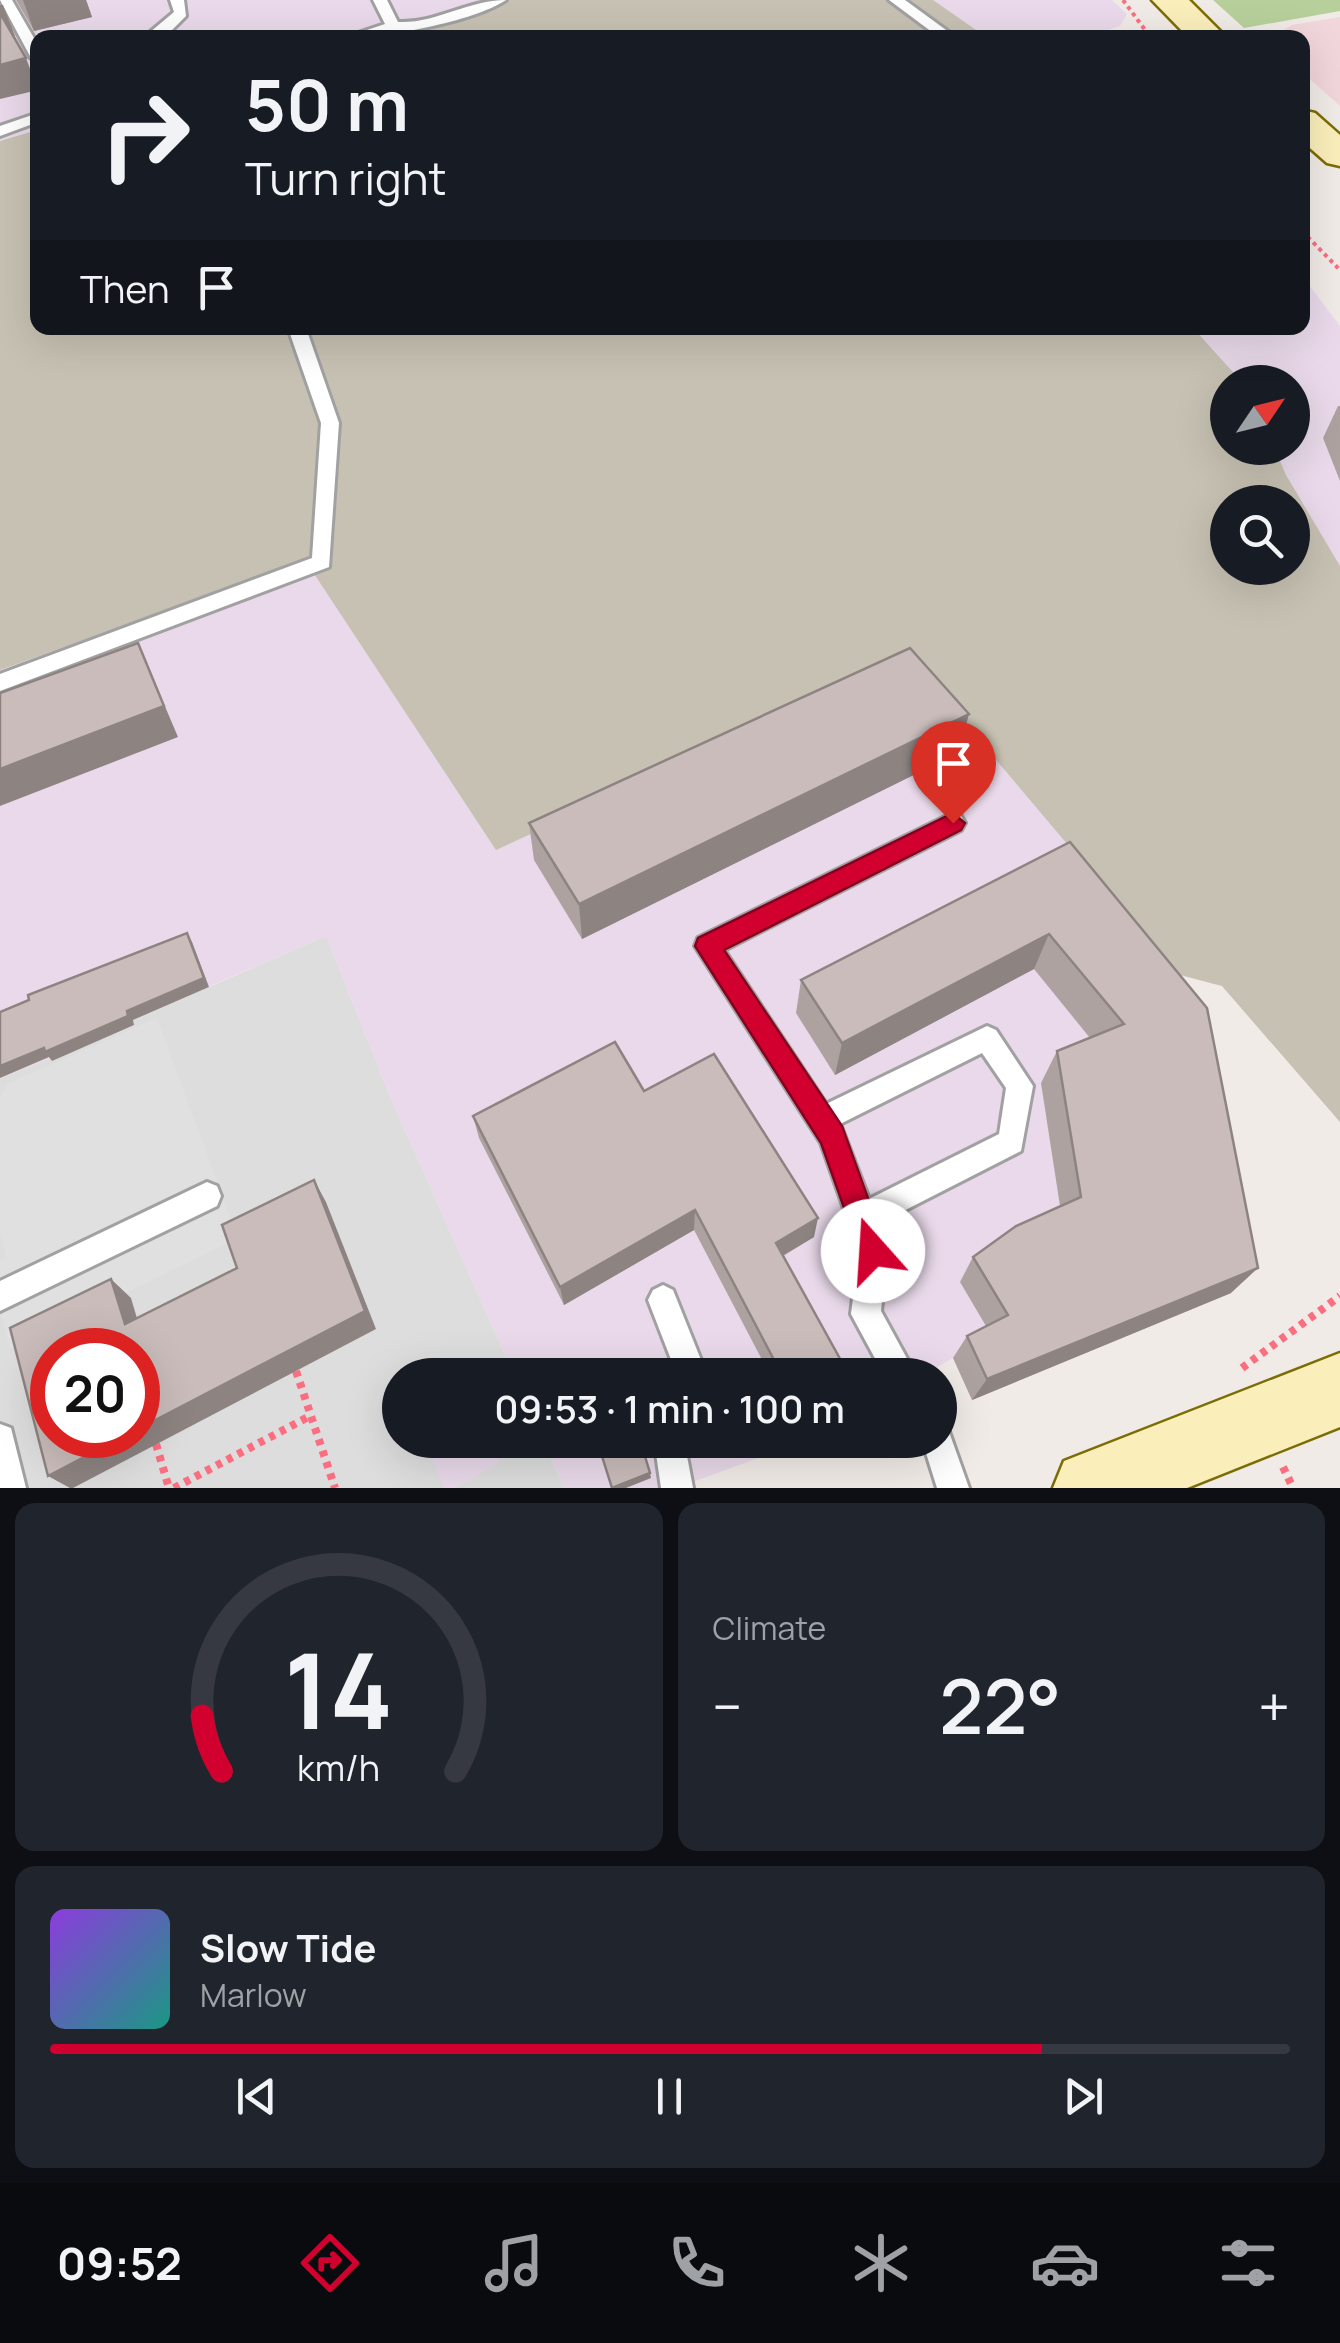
<!DOCTYPE html>
<meta charset="utf-8">
<style>
:root{--surface:#171b24;--page:#20242c;--text:#f1f3f6;--muted:#9ea1a6;--line:#363941;--accent:#d1002f}
body{margin:0;font-family:Manrope,sans-serif;background:var(--page);color:var(--text);height:100vh;display:flex;flex-direction:column;font-size:38px;white-space:nowrap}
*{box-sizing:border-box;margin:0}
p{font-size:32px;color:var(--muted)}
.icon{flex:none;width:55px;height:55px;fill:none;stroke:currentColor;stroke-width:2;stroke-linecap:round;stroke-linejoin:round}
.map{position:relative;height:1488px;overflow:hidden}
.details{display:flex;flex-direction:column;gap:15px;padding:15px;background:#0d0f14;flex:1}
.details>*{flex:none}
.guide{position:absolute;left:30px;top:30px;width:1280px;height:305px;border-radius:20px;box-shadow:0 10px 40px #0002;background:#171b24;color:var(--text);overflow:hidden}
.needle{width:65px;rotate:55deg}
.buttons{position:absolute;left:1210px;top:365px;display:grid;gap:20px}
.buttons a{display:grid;place-items:center;width:100px;height:100px;border-radius:50%;background:var(--surface);box-shadow:0 10px 40px #0002;font-size:50px}
.speed{position:absolute;left:30px;top:1328px;display:flex;gap:20px;font-size:50px;font-weight:700;text-align:center}
.speed>*{display:grid;place-content:center;width:130px;height:130px;border-radius:50%;background:var(--surface);box-shadow:0 10px 40px #0002;line-height:1}
.speed .limit{border:15px solid #d22;background:#fff;color:#111}
.pin{position:absolute;display:grid;place-items:center;width:85px;height:85px;color:#fff;margin:-102px -42px;border-radius:50% 50% 50% 0;rotate:-45deg;box-shadow:0 0 10px #0007}
.pin .icon{rotate:45deg}
.me{position:absolute;width:110px;margin:-55px;rotate:341deg;stroke-linejoin:round;filter:drop-shadow(0 0 8px #0008)}
.turn{display:flex;align-items:center;gap:35px;height:210px;padding:0 50px;font-size:45px}
.turn .icon{width:130px;height:130px;stroke-width:2.5}
.turn b{display:block;font-size:70px;line-height:85px}
.then{display:flex;align-items:center;height:95px;padding:0 50px;background:#0003;gap:20px;font-size:38px}
.big{font-size:75px;font-weight:600;line-height:1.1}
.details .card{flex:1;display:flex;flex-direction:column;justify-content:center;gap:15px;min-width:0;padding:0 35px;border-radius:20px;background:var(--page)}
.details .dial{align-items:center;gap:0}
.dial svg{height:260px;overflow:visible;fill:none;stroke:var(--line);stroke-width:7;stroke-linecap:round;text-anchor:middle}
.dial text{fill:var(--text);stroke:none}
.song{display:flex;align-items:center;gap:30px}
.cover{width:120px;height:120px;border-radius:15px;background:linear-gradient(135deg,hsl(270 70% 55%),hsl(170 70% 35%))}
.played{height:10px;border-radius:5px;background:linear-gradient(90deg,var(--accent) 80%,var(--line) 80%)}
.keys{display:flex;justify-content:space-around;direction:ltr}
.heat{display:flex;justify-content:space-between;align-items:center;font-size:55px;direction:ltr}
.details .tiles{flex:1;display:grid;gap:15px;grid-template-columns:1fr 1fr}
.card:last-child{grid-column:span 2}
.trip{position:absolute;left:382px;top:1358px;width:575px;height:100px;border-radius:50px;background:var(--surface);box-shadow:0 10px 40px #0002;font-weight:600;line-height:100px;text-align:center}
.menu{display:flex;height:160px;justify-content:space-around;align-items:center;background:#090b0e;color:var(--muted)}
.menu .icon{width:70px;height:70px}
.menu .selected{color:var(--accent)}
.menu b{font-size:45px;color:var(--text)}
.map>svg:first-child{display:block}
.residential{fill:#deddde;fill-rule:evenodd}
.commercial{fill:#f1d6db}
.industrial{fill:#e9d9ea;fill-rule:evenodd}
.construction{fill:#c6c1b2;fill-rule:evenodd}
.forest{fill:#b7d09b}
.parking{fill:#e0e0e0}
.lines{fill:none;stroke-linecap:round;stroke-linejoin:round}
.lane-casing{stroke:#a1a1a1;stroke-width:6}
.secondary-casing{stroke:#7b6d04;stroke-width:5}
.path-far1{stroke:#fb6e7f;stroke-width:4;stroke-dasharray:4 4;stroke-linecap:butt}
.path{stroke:#fb6e7f;stroke-width:8;stroke-dasharray:6 6;stroke-linecap:butt}
.lane{fill:#fff;fill-rule:evenodd}
.secondary{fill:#faefbb;fill-rule:evenodd}
.wall{fill:#ada2a0}
.shaded-wall{fill:#8d8482}
.building{fill:#c9bcba;stroke:#8d8482;stroke-width:2.5}
.route{fill:#d1002f;stroke:#88001f;stroke-width:2.5}
</style>
<div class="map">
<svg width="1340" height="1488" viewBox="0 0 1340 1488">
<rect width="100%" height="100%" fill="#f1ebe7"/>
<path class="residential" d="M326 936 389 1094 514 1375H400V1440H543L564 1488H0V1078L134 1025 133 1020ZM52 1350H138V1435H52Z"/>
<path class="commercial" d="M1340 17V106L1303 73 1302 38 1272 37 1292 25Z"/>
<g class="industrial">
<path d="M0 0H1112L1127 14 1120 26 1083 38H38V328H1302L1303 277 1340 326V1122L1222 986 1178 975 1231 1293 972 1400 953 1358 923 1375H514L389 1094 326 936 133 1019 134 1025 0 1078ZM1228 382H1292V448H1228ZM1228 502H1292V568H1228Z"/>
<path d="M425 1440H490L500 1462 456 1488H444Z"/>
<path d="M543 1440H808L676 1488H564Z"/>
</g>
<g class="construction">
<path d="M493 0H933L986 37 370 38Z"/>
<path d="M37 130 38 328H1193L1242 382H1228V448H1281L1280 461 1286 475 1340 566V1122L1222 986 1177 974 910 658 496 850 305 560 0 670V141ZM1228 502H1292V568H1228Z"/>
</g>
<path class="forest" d="M1213 0H1340V11L1244 28Z"/>
<path class="parking" d="M157 1018 238 1238 10 1349 0 1311V1261L6 1258 0 1234V1098L7 1084Z"/>
<g class="lines">
<g class="lane-casing">
<g id="lane">
<path d="M0 0H12L38 45V62L31 58Z"/>
<path d="M170 0H184L186 16 166 36 143 38 174 12Z"/>
<path d="M373 0H387L398 22C435 24 468 0 506 0 473 22 383 38 343 38L385 24Z"/>
<path d="M889 0H905L957 38H940Z"/>
<path d="M38 113V122L0 136V126Z"/>
<path d="M288 328H306L339 423 329 567 0 691V674L312 558 321 423Z"/>
<path d="M953 813 961 816 965 823 961 830 724 950 826 1104 987 1026 996 1030 1033 1086 1021 1151 878 1224 887 1251 881 1311 916 1375H884L851 1314 859 1251 821 1143 695 946 698 938ZM982 1053 1006 1088 999 1134 869 1199 840 1124Z"/>
<path d="M207 1182 217 1186 221 1196 217 1206 0 1311V1281Z"/>
<path d="M663 1285 673 1290 707 1375H677L648 1300 653 1290Z"/>
<path d="M0 1424 11 1428 26 1488H0Z"/>
<path d="M940 1426 948 1429 969 1488H937L922 1440H940Z"/>
<path d="M654 1440H684L693 1488H661Z"/>
</g>
</g>
<g class="secondary-casing">
<g id="secondary">
<path d="M1152 0H1189L1227 38H1189Z"/>
<path d="M1302 110 1315 113 1340 135V166L1327 163 1302 141Z"/>
<path d="M1340 1353V1427L1187 1488H1053L1064 1461Z"/>
</g>
</g>
<g class="path-far1">
<path d="M1123 0 1151 38"/>
<path d="M1302 231 1340 270"/>
</g>
<g class="path">
<path d="M1242 1368 1340 1296"/>
<path d="M296 1371 335 1488"/>
<path d="M156 1444 169 1488"/>
<path d="M1283 1467 1293 1488"/>
<path d="M174 1488 310 1416"/>
</g>
<use href="#lane" class="lane"/>
<use href="#secondary" class="secondary"/>
</g>
<g class="wall">
<path d="M16 0H86L92 17 34 31Z"/>
<path d="M1338 406H1340V481L1323 438Z"/>
<path d="M969 714 958 753 582 939 534 860 529 823Z"/>
<path d="M1070 842 1231 1293 972 1400 953 1358 967 1336 986 1326 960 1282 973 1257 1060 1206 1041 1083 1057 1051 1090 1038 1034 969 835 1075 796 1013 801 980Z"/>
<path d="M644 1091 814 1237 783 1256 849 1375H770L694 1230 564 1305 479 1138 473 1116Z"/>
</g>
<g class="shaded-wall">
<path d="M23 0H86L92 17 34 31Z"/>
<path d="M0 5H3L15 36 7 37 0 17Z"/>
<path d="M26 58 38 90 0 99V65Z"/>
<path d="M138 643 178 737 0 806V769Z"/>
<path d="M969 714 958 753 582 939 579 904Z"/>
<path d="M187 933 192 942 209 987 133 1020 134 1025 52 1061 49 1057 0 1078V1066L127 1011Z"/>
<path d="M1049 934 1034 969 835 1075 842 1043Z"/>
<path d="M314 1180 326 1202 376 1329 73 1488H70L48 1476 126 1435H138V1429Z"/>
<path d="M695 1210 694 1230 564 1305 560 1287Z"/>
<path d="M818 1218 814 1237 772 1262 776 1243Z"/>
<path d="M1258 1268 1231 1293 972 1400 987 1379Z"/>
<path d="M111 1279 131 1298 144 1342 125 1324Z"/>
<path d="M650 1473 651 1478 626 1488H614Z"/>
</g>
<g class="building">
<path d="M0 13 26 58 0 65Z"/>
<path d="M138 643 164 706 0 769V693Z"/>
<path d="M910 648 969 714 579 904 529 823Z"/>
<path d="M1070 842 1207 1008 1258 1268 987 1379 967 1336 1008 1315 973 1257 1016 1226 1081 1197 1057 1051 1124 1024 1049 934 842 1043 801 980Z"/>
<path d="M187 933 204 978 127 1011 128 1016 45 1052 44 1048 0 1066V1012L29 1000 28 995Z"/>
<path d="M615 1042 644 1091 714 1054 818 1218 776 1243 849 1375H782L695 1210 560 1287 473 1116Z"/>
<path d="M314 1180 365 1311 138 1429V1350H52V1435H126L48 1476 10 1328 111 1279 125 1324 237 1268 222 1225Z"/>
<path d="M633 1440H640L650 1473 612 1488 601 1453Z"/>
</g>
<path class="route" d="M953 813 965 823 961 830 724 950 842 1126 887 1251 883 1261 873 1266 863 1261 821 1143 695 946 698 938Z"/>
</svg>
<div class="buttons">
<a><svg class="needle" viewBox="-14 -14 28 28"><path d="M0-13l5 13h-10z" fill="#e53935"/><path d="M0 13l5-13h-10z" fill="#9ea1a6"/></svg></a>
<a><svg class="icon" aria-label="search" viewBox="0 0 24 24"><circle cx="10" cy="10" r="6"/><path d="M15 15l6 6"/></svg></a>
</div>
<div class="speed"><div class="limit">20</div></div>
<div class="pin" style="left:953px;top:823px;background:#d93025"><svg class="icon" aria-label="arrive" viewBox="0 0 24 24"><path d="M6 21V4h12l-3 4 3 4H6"/></svg></div>
<svg class="me" style="left:873px;top:1251px" viewBox="-20 -20 40 40"><circle r="19" fill="#fff"/><path d="M0-13L10 11 0 6-10 11z" fill="#d1002f"/></svg>
<div class="trip">09:53 · 1 min · 100 m</div>
<div class="guide">
<div class="turn"><svg class="icon" aria-label="right" viewBox="0 0 24 24"><path d="M7 20v-9h11M14 6l5 5-5 5"/></svg><div><b>50 m</b>Turn right</div></div>
<div class="then">Then<svg class="icon" aria-label="arrive" viewBox="0 0 24 24"><path d="M6 21V4h12l-3 4 3 4H6"/></svg></div>
</div>
</div>
<section class="details">
<div class="tiles">
<div class="card dial"><svg viewBox="0 0 100 80">
<path d="M14 69A42 42 0 1 1 86 69"/>
<path d="M14 69A42 42 0 0 1 8 52" stroke="#d1002f"/>
<text x="50" y="56" font-size="32" font-weight="700">14</text>
<text x="50" y="72" font-size="11">km/h</text>
</svg></div>
<div class="card"><p>Climate</p>
<div class="heat"><a>−</a><b class="big">22°</b><a>+</a></div>
</div>
<div class="card">
<div class="song"><i class="cover"></i><div><b>Slow Tide</b><p>Marlow</p></div></div>
<div class="played"></div>
<div class="keys"><svg class="icon" aria-label="previous" viewBox="0 0 24 24"><path d="M18 5L8 12l10 7zM5 5v14"/></svg><svg class="icon" aria-label="pause" viewBox="0 0 24 24"><path d="M8 5v14M16 5v14"/></svg><svg class="icon" aria-label="next" viewBox="0 0 24 24"><path d="M6 5l10 7-10 7zM19 5v14"/></svg></div>
</div>
</div>
</section>
<nav class="menu">
<b>09:52</b>
<svg class="icon selected" aria-label="directions" viewBox="0 0 24 24"><path d="M12 3l9 9-9 9-9-9zM9 14v-3h6M13 9l2 2-2 2"/></svg>
<svg class="icon" aria-label="music" viewBox="0 0 24 24"><path d="M9 18V5l10-2v13"/><circle cx="6" cy="18" r="3"/><circle cx="16" cy="16" r="3"/></svg>
<svg class="icon" aria-label="phone" viewBox="0 0 24 24"><path d="M5 4h4l2 5-3 2q2 4 5 5l2-3 5 2v4C11 20 4 13 5 4z"/></svg>
<svg class="icon" aria-label="climate" viewBox="0 0 24 24"><path d="M12 3v18M4 7l16 10M4 17L20 7"/></svg>
<svg class="icon" aria-label="car" viewBox="0 0 24 24"><path d="M5 17H2v-5l4-1 3-4h7l3 4 3 1v5h-3M9 17h6M6 11h13"/><circle cx="7" cy="17" r="2"/><circle cx="17" cy="17" r="2"/></svg>
<svg class="icon" aria-label="filters" viewBox="0 0 24 24"><path d="M4 7h16M4 17h16"/><circle cx="9" cy="7" r="2"/><circle cx="15" cy="17" r="2"/></svg>
</nav>
